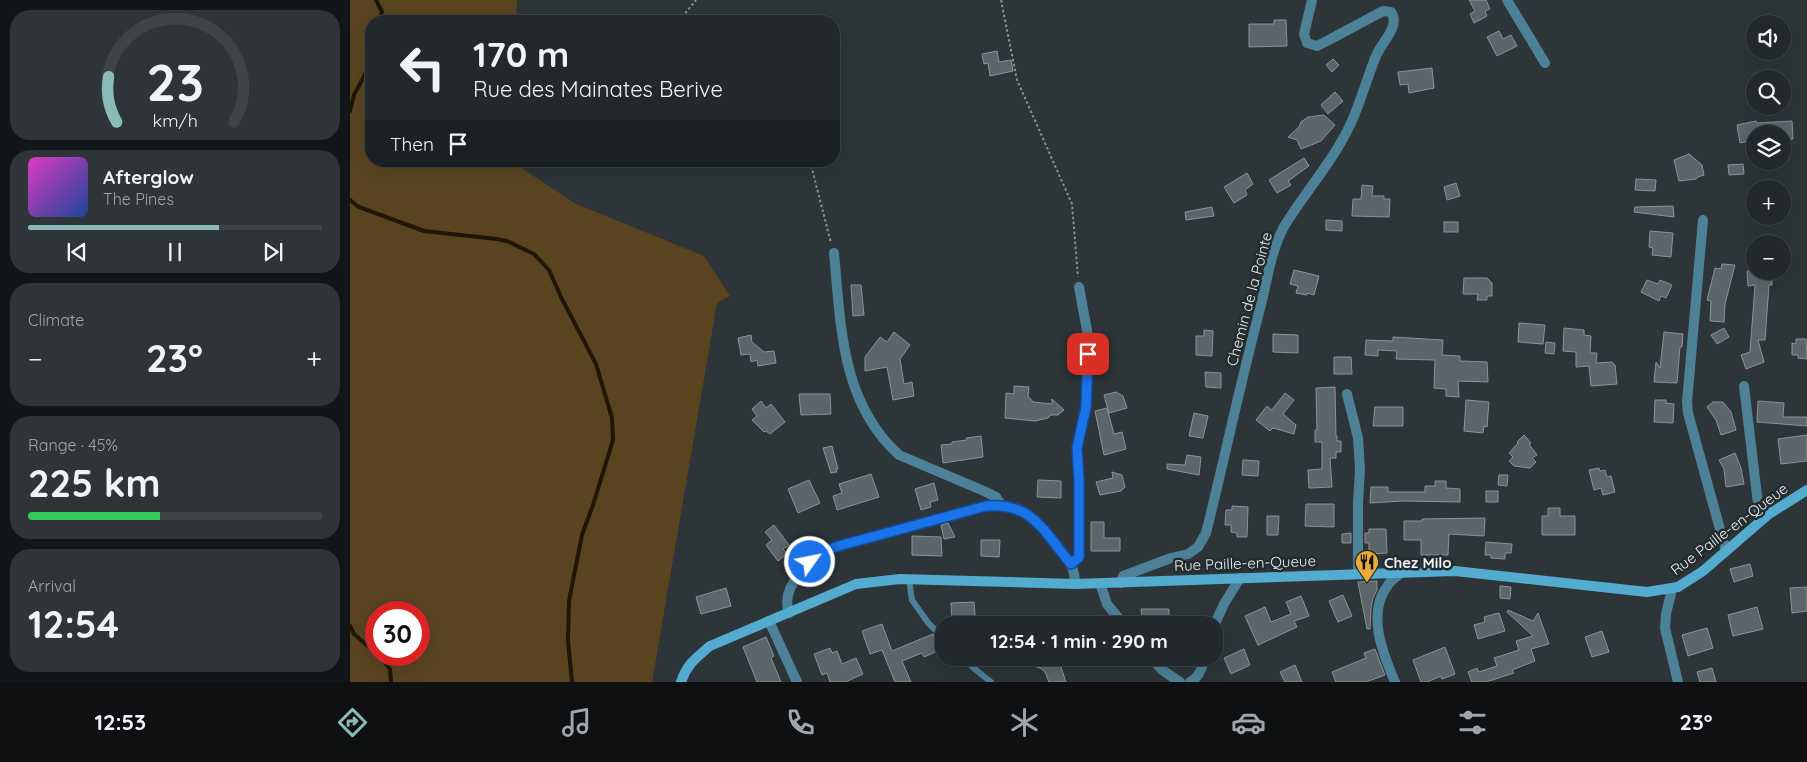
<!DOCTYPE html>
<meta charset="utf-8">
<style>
:root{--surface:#22282b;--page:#2e3437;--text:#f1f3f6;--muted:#a2a6a9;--line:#3f4447;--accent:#8bbbb9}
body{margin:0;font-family:Quicksand,sans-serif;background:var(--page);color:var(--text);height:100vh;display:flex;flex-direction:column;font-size:19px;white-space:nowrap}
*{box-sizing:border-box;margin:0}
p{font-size:16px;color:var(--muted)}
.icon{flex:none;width:28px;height:28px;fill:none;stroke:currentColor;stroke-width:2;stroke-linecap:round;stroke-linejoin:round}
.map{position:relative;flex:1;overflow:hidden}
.details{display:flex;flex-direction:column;gap:10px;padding:10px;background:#131618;width:350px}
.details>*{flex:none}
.banner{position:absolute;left:15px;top:15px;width:475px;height:152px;border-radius:20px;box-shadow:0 5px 20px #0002,0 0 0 1px var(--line);background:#22282b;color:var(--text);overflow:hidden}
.fabs{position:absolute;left:1396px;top:15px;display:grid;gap:10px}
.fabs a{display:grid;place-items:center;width:45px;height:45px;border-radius:50%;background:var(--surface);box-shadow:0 5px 20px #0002,0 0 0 1px var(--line);font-size:25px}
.speed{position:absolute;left:15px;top:601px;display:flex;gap:10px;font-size:25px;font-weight:700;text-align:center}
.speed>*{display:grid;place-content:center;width:65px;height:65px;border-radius:50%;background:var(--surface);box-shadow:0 5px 20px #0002,0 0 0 1px var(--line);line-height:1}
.speed .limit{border:8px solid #d22;background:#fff;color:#111}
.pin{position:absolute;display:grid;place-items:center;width:42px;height:42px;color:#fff;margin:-21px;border-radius:10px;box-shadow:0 2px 8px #0006}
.me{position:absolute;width:55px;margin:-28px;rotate:57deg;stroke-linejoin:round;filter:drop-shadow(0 0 4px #0008)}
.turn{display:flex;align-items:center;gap:18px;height:105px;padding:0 25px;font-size:22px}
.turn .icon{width:65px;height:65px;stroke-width:2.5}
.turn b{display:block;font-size:35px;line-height:42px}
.then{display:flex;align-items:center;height:48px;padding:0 25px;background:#0003;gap:10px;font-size:19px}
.big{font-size:38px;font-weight:700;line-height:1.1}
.details .tile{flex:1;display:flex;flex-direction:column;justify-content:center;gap:8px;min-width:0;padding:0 18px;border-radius:20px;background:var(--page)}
.details .dial{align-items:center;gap:0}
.dial svg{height:130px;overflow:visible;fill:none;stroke:var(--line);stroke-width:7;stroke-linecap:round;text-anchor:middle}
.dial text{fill:var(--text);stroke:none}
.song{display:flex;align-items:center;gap:15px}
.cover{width:60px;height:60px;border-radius:8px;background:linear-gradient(135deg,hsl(310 70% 55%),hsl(220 70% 35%))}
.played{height:5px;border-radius:2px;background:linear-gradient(90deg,var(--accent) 65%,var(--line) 65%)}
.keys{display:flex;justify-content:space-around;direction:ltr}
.heat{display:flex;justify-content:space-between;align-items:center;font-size:28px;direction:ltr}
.charge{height:8px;border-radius:4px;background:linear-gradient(90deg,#34c759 45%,var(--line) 0)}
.trip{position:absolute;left:585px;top:616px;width:288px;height:50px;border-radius:20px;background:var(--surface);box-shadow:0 5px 20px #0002,0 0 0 1px var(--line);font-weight:700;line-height:50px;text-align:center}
.tab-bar{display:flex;height:80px;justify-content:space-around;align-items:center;background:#0e1011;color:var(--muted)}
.tab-bar .icon{width:35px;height:35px}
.tab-bar .active{color:var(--accent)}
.tab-bar b{font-size:22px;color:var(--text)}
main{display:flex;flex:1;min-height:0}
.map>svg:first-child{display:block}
.green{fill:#5a4420;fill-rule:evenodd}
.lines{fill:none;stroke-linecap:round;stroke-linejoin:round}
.stream{stroke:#201605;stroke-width:4}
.building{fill:#5c666a;stroke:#8a9498}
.path{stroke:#8b9195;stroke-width:2;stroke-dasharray:2.5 2.5;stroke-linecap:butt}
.service{stroke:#4c8197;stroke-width:6}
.minor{stroke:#4c8197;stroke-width:10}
.secondary{stroke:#53accf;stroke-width:10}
.route-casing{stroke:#114b97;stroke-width:12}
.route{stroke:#1a73e8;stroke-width:9}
.labels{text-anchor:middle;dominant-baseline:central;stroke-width:5;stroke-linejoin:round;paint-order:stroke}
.street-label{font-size:15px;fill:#ecf1f4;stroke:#232b2f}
.poi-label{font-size:15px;font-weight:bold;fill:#ecf1f4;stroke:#232b2f;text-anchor:start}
</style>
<main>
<section class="details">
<div class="tile dial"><svg viewBox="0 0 100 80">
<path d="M14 69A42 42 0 1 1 86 69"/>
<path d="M14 69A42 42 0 0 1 9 41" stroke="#8bbbb9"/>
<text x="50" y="56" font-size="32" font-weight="700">23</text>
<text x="50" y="72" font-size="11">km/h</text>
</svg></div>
<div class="tile">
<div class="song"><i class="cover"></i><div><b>Afterglow</b><p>The Pines</p></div></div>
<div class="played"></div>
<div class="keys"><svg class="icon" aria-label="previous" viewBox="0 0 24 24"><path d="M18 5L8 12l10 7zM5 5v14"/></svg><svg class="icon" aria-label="pause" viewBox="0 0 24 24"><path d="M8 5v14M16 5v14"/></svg><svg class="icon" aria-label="next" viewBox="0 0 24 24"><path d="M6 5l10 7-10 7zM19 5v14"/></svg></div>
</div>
<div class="tile"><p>Climate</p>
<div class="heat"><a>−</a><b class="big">23°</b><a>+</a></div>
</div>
<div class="tile"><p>Range · 45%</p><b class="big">225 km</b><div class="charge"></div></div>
<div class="tile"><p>Arrival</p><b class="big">12:54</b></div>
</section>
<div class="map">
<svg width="1457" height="682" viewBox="0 0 1457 682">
<rect width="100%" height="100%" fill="#2d3539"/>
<path class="green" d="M0 0H167L166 21H21V161H166L167 165 226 204 354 256 380 296 367 303 302 682H0ZM69 612V655H26V612Z"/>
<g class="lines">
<g class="stream">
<path d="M26 0 32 12 29 21"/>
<path d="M0 111 4 95 20 65 21 60"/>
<path d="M0 200 9 207 74 231 147 239 157 241 184 254 199 270 211 297 246 364 262 418 263 440 243 505 232 535 219 601 218 641 222 682"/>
<path d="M0 626 4 634 26 653"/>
<path d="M29 655 40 669 41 682"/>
</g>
</g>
<g class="building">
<path d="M1119 0H1136L1140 9 1135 11 1137 16 1124 23 1120 14 1125 11Z"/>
<path d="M924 20H936L937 46 899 47V24H924Z"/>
<path d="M1149 31 1153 39 1161 35 1167 46 1147 56 1137 37Z"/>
<path d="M647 51 649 62 661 60 663 71 640 76 638 63 634 64 632 54Z"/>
<path d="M983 59 989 65 982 72 976 65Z"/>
<path d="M1082 68 1084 88 1059 93 1058 84 1050 85 1048 72Z"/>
<path d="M985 92 993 101 978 114 971 105Z"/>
<path d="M974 115 985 125 971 141 951 149 947 140 938 137 949 127 951 122 958 117Z"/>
<path d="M1406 121 1407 123 1442 121 1443 139 1432 140V134H1404L1405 140 1390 143 1387 125Z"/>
<path d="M1339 154 1352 165 1354 175 1348 177 1346 179 1329 181 1324 160Z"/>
<path d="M954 158 959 166 938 181 941 185 927 193 919 180Z"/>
<path d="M1393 164 1394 174 1379 175 1378 165Z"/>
<path d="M897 173 903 184 895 190 897 195 884 203 874 187Z"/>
<path d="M1286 179 1306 180 1305 191 1285 190Z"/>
<path d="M1106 183 1110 196 1097 200 1094 187Z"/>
<path d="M1012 185 1023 186 1022 196H1034V199H1040L1039 217 1002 216 1003 199H1011Z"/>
<path d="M1323 206 1324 217 1284 212 1285 207Z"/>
<path d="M862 207 864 216 836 220 835 212Z"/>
<path d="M976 220 992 221V231L976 230Z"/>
<rect x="1094" y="222" width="14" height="10"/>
<path d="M1300 231 1323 233 1321 257 1302 255 1303 248 1299 247Z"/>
<path d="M1372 264 1385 265 1375 304 1374 322 1360 321 1361 301 1357 300 1365 268 1371 269Z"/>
<path d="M944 270 969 276 964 295 957 293V295L946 293 948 286 940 284Z"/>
<path d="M1397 271H1422V285H1419L1415 340H1408L1414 362 1396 369 1391 355 1400 352 1405 285 1398 286Z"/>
<path d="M1114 278H1137L1142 283V296H1137V300H1127L1128 294H1113Z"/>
<path d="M1297 280 1308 284 1310 280 1322 285 1316 298 1311 296 1309 301 1291 292Z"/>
<path d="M501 285H511L514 315 503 316Z"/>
<path d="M1169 323 1195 325 1193 344 1168 342Z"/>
<path d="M1214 328 1234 330V335L1241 336 1240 353H1247L1246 363 1262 362 1265 365 1267 384 1241 386 1239 366 1226 367V352L1213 351Z"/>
<path d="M1374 328 1379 337 1367 344 1361 335Z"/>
<path d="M854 330 863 331 862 356 846 355V336H854Z"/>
<path d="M544 332 560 345 550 359 554 384 562 382 564 396 543 400 537 367 515 371V357L530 337 537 342Z"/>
<path d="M1314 332 1333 334 1332 347H1330L1327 383 1304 382 1306 362 1310 368Z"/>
<path d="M923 334 948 335V353L923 352Z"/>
<path d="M401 335 402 342 414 352 424 351 426 363 408 366 407 360 401 362 400 354 391 355 388 338Z"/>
<path d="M1043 337 1093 340 1092 355 1110 356V361L1137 362 1138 382 1108 381 1109 397 1096 396V389L1084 388 1085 360 1046 359 1047 351 1028 350V356L1015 355 1016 340 1043 341Z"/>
<path d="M1446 339H1456L1457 359 1448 358V355H1442V343L1446 344Z"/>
<path d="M1196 342 1205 343 1204 354 1195 353Z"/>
<path d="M984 357H1001L1002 374H984Z"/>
<path d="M855 372 871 373V388L856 387Z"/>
<path d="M664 386 679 387 678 396 683 402 702 404V399L714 410 708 415H701L698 418 685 421 655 418 656 393 664 394Z"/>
<path d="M985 387 986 436H987V441H991V452H986V458H980L982 487 959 488 958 470 972 469V442H965V430H967L966 388Z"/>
<path d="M766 392 773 396 777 408 759 413 754 395Z"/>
<path d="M935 393 944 400 933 414 946 425 944 434 923 428 920 431 906 420 917 406 922 410Z"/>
<path d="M449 394H480L481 414 451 415Z"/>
<path d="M1116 400 1139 402 1137 427 1134 426 1133 433 1114 431Z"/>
<path d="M1305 400H1316V403L1324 404 1323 423 1304 422Z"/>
<path d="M411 401 416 408 421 404 435 422 420 434 416 431 414 432 402 420 407 416 402 409Z"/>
<path d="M1408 401 1434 403 1433 417H1457V426L1407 422Z"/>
<path d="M1363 402H1373L1381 412 1386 430 1371 435 1366 420 1357 407Z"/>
<path d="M1025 407H1053V426H1023Z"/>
<path d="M757 408 764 434 772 432 776 449 754 455 745 411Z"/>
<path d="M844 413 858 416 853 438 839 436Z"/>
<path d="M1174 435 1181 443 1179 444 1187 455 1182 458 1186 462 1180 468 1164 466 1159 461 1163 457 1159 453 1168 443 1167 442Z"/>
<path d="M1457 435V461L1431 464 1428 439Z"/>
<path d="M631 436 633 457 593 463 591 445 602 444V442L617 440 616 438Z"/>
<path d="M482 446 488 469H486L487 472 481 473 473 448Z"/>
<path d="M1385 453 1391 468 1394 484 1376 487 1374 469 1369 460Z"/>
<path d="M837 455 851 457 849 475 817 469V464L835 465Z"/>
<path d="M893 460 909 461 908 476 892 475Z"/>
<path d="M1249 468 1250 471 1255 470 1257 477 1261 476 1265 492 1253 495 1251 488 1244 490 1239 470Z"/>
<path d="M762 472 772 475 775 487 771 491 750 495 746 482 763 478Z"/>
<path d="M521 474 529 497 487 510 483 496 492 493 489 484Z"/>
<path d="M1149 475H1158L1157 486 1148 485Z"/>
<path d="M459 480 470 503 448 513 438 489Z"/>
<path d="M688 480 711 481V498L687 497Z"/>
<path d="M1085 481H1096V488L1110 489V502L1052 501 1020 503 1021 487H1038V492H1075V486H1085Z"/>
<path d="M584 483 588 500 580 502 581 507 571 510 565 489Z"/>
<rect x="1136" y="491" width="12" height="11"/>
<path d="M956 504H984V527L955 526Z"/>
<path d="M882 506 898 507 897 537H887V533L881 532V525H875L876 510H882Z"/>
<path d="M1198 508H1210V516H1225V535H1192V516H1198Z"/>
<path d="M917 516H929L928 535H917Z"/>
<path d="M1135 518 1134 536 1099 534 1098 555H1071V540H1054V521H1072V519Z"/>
<path d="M741 522H754V538H770V551H741Z"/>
<path d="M598 523 605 537 594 539 591 525Z"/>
<path d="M424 525 439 545 433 549 437 554 428 561 416 545 422 540 415 532Z"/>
<path d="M1019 529H1036L1037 553 1019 554V543H1015V533H1019Z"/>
<path d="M1001 533V543H992V534Z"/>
<path d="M562 536 591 537 592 556 562 555Z"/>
<path d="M631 540H650L649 557 631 556Z"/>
<path d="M1136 542 1162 544 1161 553H1155V559L1141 558V555H1135Z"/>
<path d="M1400 564 1403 576 1384 582 1380 569Z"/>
<path d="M1027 581V590L1023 598 1021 607 1020 629H1017L1008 582Z"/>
<path d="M1150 586 1161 587 1160 599 1150 598Z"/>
<path d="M1457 587V611L1442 613 1440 588Z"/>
<path d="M376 588 381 606 351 614 346 597Z"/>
<path d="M993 595 1002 616 988 622 979 601Z"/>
<path d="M951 596 959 616 944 621 947 627 908 645 895 616 915 607 921 622 941 614 936 602Z"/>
<path d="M624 602 626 625H602L601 603Z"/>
<path d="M1407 607 1413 629 1383 636 1378 615Z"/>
<path d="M791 609H819V625H793Z"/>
<path d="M1158 610 1183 621 1188 613 1199 644 1181 649 1185 661 1162 670 1164 673 1136 682H1122L1118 672 1127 668 1129 672 1147 666 1144 658 1169 650 1166 641 1183 636 1157 612Z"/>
<path d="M1149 613 1155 631 1128 639 1124 625 1135 622 1134 617Z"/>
<path d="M532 624 542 651 583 634 590 650 574 657 572 653 552 661 561 682H545L532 650 520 654 512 631Z"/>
<path d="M1357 628 1363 648 1338 656 1332 635Z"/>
<path d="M1252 631 1259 652 1242 657 1235 637Z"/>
<path d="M416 637 424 656 421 658 431 682H407L393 647Z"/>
<path d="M1095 647 1105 674 1092 679 1091 676 1077 682H1071L1063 660Z"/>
<path d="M480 648 482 653 487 651 492 664 506 658 513 674 495 682H480L477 673 472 675 464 654Z"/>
<path d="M894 649 900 665 881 674 874 658Z"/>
<path d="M1025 649 1035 675 1016 682H986L982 672 1016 658 1014 653Z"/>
<path d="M665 658H708L716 682H699L695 672 690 668 665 660Z"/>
<path d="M945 665 952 682H935L930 672Z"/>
<path d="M1362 668 1366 682H1350L1347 672Z"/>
</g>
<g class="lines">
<g class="path">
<path d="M651 0 667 80 722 204 728 277"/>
<path d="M329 21 346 0"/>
<path d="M460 161 481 243"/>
</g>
<g class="service">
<path d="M559 579 562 600 579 624 594 638"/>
<path d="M613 658 626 670 641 682"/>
</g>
<g class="minor">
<path d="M1157 0 1195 63"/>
<path d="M1353 220 1337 402 1338 413 1376 551"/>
<path d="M484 253C491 327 491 402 549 455L634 491 646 497 651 505"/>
<path d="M1394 386 1410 521"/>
<path d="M997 394 1008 438 1010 469 1008 503V573"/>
<path d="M721 564 729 557V479L727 448 736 407 738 336 729 287"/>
<path d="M750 583 757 604 774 625"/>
<path d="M771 583 773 576 821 558 838 554 848 547 856 533C875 457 891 380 911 305 917 280 922 247 935 225 956 191 984 160 1001 123 1011 101 1017 78 1026 56 1031 43 1051 26 1041 12L1033 11 977 41 967 46 957 43 954 34 962 0"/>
<path d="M1322 589 1316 614 1315 628 1328 682"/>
<path d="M439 613C429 584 463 558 485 547L636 506C650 505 662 505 674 512 685 517 716 554 721 565 724 571 725 577 725 584"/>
<path d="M419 621 447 682"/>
<path d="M864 626 874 604 890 578"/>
<path d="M802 658 812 670 830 682"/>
<path d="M840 682C850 677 852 667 855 658"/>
<path d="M1045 682C1033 654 1016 613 1038 585 1041 580 1048 576 1052 572"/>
</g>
<path class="secondary" d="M331 682C337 664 346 658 360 646L506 584 550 579 725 584 1105 571 1297 592 1328 587 1353 571 1419 514 1457 490"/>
</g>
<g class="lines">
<g class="route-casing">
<path id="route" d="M460 562 468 556 485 547 636 506C683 502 694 532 721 564L729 557V480L727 448 736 407 738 354"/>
</g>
<use href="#route" class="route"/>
</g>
<defs>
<g id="restaurant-pin" transform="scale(1.25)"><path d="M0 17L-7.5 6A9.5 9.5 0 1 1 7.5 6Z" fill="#e9ab38" stroke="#232b2f"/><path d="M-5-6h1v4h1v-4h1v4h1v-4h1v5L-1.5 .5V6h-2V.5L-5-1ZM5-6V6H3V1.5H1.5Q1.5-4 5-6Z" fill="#111"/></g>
</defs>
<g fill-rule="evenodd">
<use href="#restaurant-pin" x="1017" y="562"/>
</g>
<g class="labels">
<g class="street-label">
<text transform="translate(899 299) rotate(-75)">Chemin de la Pointe</text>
<text transform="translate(1379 529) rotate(-37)">Rue Paille-en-Queue</text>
<text transform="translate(895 563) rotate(-2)">Rue Paille-en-Queue</text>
</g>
<g class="poi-label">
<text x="1034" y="562">Chez Milo</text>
</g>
</g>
</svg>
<div class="fabs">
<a><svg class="icon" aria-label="sound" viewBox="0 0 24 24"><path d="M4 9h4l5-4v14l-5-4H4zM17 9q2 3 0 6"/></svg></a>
<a><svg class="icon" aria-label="search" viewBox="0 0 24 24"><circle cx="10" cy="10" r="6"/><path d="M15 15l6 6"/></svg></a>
<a><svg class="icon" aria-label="layers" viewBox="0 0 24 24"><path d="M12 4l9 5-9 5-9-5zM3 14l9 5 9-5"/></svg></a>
<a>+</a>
<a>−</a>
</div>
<div class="speed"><div class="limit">30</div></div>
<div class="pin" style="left:738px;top:354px;background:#d93025"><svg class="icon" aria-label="arrive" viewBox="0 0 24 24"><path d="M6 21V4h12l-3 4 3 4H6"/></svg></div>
<svg class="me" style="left:460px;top:562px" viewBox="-20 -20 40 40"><circle r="17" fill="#1a73e8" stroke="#fff" stroke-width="3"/><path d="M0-11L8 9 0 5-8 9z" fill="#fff"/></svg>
<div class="trip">12:54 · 1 min · 290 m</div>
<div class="banner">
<div class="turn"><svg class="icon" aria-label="left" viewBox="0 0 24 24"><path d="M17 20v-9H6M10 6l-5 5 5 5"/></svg><div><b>170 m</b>Rue des Mainates Berive</div></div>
<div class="then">Then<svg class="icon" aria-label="arrive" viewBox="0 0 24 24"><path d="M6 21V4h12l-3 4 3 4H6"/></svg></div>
</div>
</div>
</main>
<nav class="tab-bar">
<b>12:53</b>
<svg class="icon active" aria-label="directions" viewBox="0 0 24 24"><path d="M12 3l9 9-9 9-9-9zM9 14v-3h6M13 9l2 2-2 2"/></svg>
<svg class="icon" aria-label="music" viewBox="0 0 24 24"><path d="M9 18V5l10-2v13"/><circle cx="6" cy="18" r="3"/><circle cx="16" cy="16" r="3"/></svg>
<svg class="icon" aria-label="phone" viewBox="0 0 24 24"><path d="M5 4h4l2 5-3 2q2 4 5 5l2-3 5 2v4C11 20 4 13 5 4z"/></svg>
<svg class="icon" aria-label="climate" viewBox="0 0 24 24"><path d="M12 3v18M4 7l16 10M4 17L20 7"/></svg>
<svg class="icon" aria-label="car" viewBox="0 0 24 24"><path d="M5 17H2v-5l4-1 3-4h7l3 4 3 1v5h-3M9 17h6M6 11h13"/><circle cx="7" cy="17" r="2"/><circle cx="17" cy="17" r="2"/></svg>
<svg class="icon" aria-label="filters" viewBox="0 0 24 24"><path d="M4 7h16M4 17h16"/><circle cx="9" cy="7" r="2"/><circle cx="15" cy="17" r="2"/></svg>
<b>23°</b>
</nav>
